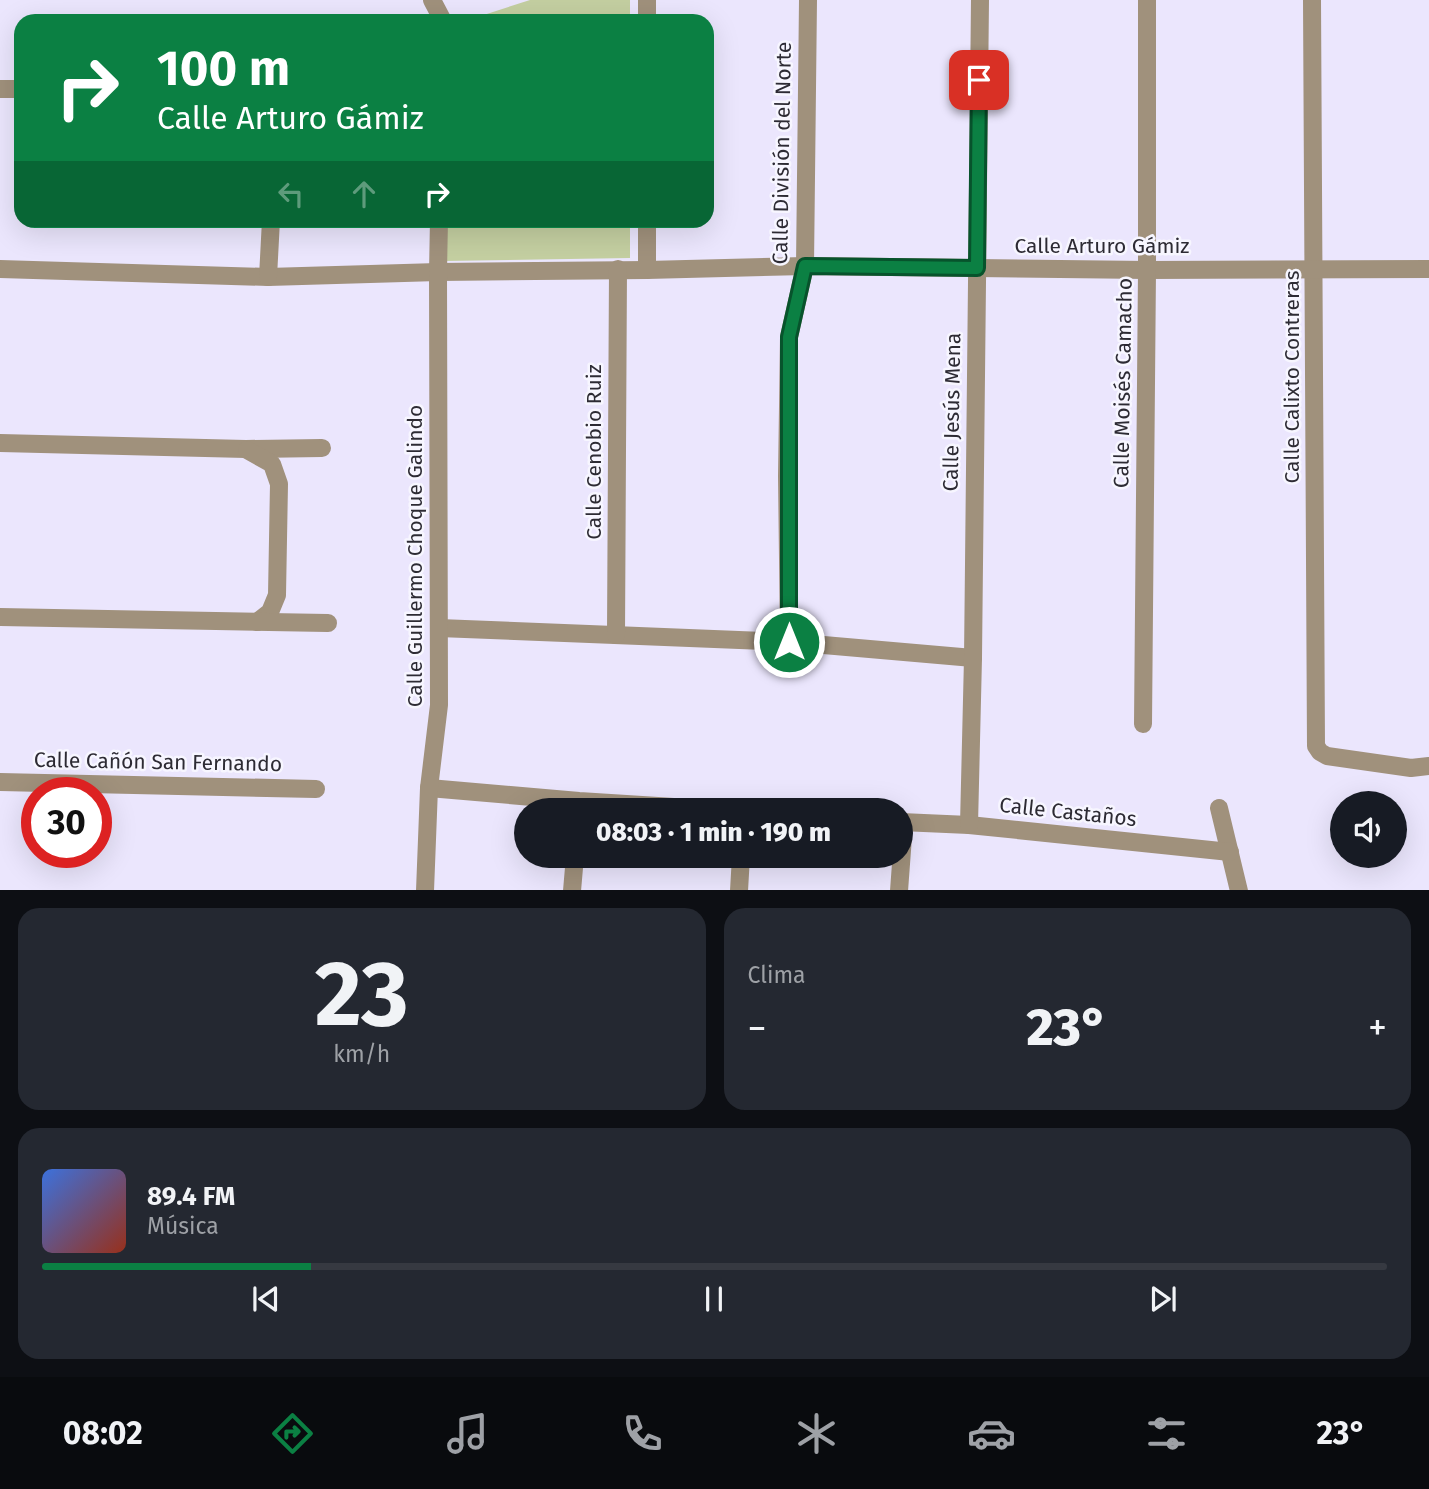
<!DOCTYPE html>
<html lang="es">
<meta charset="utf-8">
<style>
:root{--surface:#171b24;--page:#242831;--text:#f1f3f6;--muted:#9ea1a6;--line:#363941;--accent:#0b8043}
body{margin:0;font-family:"Fira Sans",sans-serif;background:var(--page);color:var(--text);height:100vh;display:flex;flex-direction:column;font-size:26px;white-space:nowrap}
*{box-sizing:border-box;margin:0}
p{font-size:23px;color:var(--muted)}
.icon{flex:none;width:38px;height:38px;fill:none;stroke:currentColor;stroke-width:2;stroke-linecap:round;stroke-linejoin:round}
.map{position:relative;height:890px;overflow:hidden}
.sheet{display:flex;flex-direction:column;gap:18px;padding:18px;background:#0d0f14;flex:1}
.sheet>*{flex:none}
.hud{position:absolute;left:14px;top:14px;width:700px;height:214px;border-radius:21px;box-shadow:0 7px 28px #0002;background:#0b8043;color:#fff;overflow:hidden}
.buttons{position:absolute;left:1330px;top:791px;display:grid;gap:14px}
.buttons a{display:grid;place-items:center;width:77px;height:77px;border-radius:50%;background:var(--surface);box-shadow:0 7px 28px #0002;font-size:35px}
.speed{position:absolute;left:21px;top:777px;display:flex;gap:14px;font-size:35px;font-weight:700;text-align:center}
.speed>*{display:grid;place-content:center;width:91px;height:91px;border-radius:50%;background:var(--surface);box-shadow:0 7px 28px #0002;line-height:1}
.speed .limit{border:10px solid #d22;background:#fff;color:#111}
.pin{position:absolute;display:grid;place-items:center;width:60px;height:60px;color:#fff;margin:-30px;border-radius:14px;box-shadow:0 4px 10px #0006}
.me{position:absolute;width:77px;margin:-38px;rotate:0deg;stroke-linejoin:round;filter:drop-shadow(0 0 5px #0008)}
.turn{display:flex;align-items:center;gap:24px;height:147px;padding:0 28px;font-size:32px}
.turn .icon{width:91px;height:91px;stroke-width:2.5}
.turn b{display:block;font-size:49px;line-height:60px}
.lanes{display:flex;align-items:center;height:66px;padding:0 28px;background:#0003;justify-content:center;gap:35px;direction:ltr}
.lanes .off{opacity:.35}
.big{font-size:52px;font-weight:800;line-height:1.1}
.sheet .tile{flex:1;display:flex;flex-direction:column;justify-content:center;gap:10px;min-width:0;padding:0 24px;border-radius:21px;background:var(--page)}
.sheet .dial{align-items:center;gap:0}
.dial b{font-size:91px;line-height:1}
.song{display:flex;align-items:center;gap:21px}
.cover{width:84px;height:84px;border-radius:10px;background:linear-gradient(135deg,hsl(220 70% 55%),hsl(10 70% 35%))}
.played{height:7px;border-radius:4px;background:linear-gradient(90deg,var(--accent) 20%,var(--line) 20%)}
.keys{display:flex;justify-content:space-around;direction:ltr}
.heat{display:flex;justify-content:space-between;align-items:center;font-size:38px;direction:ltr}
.sheet .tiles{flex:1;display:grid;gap:18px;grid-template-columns:1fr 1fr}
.tile:last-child{grid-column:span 2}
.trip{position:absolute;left:514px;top:798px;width:399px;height:70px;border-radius:35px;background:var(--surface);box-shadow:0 7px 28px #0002;font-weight:800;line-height:70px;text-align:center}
.dock{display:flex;height:112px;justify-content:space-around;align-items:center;background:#090b0e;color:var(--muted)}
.dock .icon{width:49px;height:49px}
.dock .selected{color:var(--accent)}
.dock b{font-size:32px;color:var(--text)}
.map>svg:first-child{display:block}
.green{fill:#c4cfa1}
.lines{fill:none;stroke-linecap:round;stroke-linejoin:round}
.street{stroke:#a0917c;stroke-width:18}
.route-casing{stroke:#07532c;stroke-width:18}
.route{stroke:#0b8043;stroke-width:12}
.labels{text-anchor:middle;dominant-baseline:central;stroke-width:5;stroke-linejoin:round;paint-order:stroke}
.street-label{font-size:21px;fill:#2d2b34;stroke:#f7f6ff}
</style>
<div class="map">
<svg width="1429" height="891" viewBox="0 0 1429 891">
<rect width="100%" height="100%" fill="#ebe6fd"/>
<g class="green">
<path d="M530 0H630V21H465Z"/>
<path d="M446 221H630V258L445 261Z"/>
</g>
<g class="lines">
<g class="street">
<path d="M432 0 443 21"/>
<path d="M647 0V21"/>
<path d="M1312 0 1316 746 1320 752 1327 756 1411 768 1429 766"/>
<path d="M0 89H21"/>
<path d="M647 220V270"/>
<path d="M0 269 268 277 438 272 647 270 805 266 1147 270 1429 269"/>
<path d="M268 277 271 220"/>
<path d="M0 443 246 449 322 448"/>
<path d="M247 450 272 464 279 484 277 595 270 612 257 622"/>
<path d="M0 617 328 623"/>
<path d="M439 628 789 642 973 658"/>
<path d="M616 635 618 269"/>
<path d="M789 642 787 476 789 337 805 266 808 0"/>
<path d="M1143 724 1147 270V0"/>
<path d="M0 782 316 789"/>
<path d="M429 788 579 801 721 810"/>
<path d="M1219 808 1239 891"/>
<path d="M901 822 969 825 1230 852"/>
<path d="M969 825 973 658 980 0"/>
<path d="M425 891 429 788 439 705 438 272 439 220"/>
<path d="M572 891 575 856"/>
<path d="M739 891 741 856"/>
<path d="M899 891 904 823"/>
</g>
</g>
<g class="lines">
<g class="route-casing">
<path id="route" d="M789 642V337L805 266 977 268 979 80"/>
</g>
<use href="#route" class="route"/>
</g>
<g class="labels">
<g class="street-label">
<text transform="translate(782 153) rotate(-89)">Calle División del Norte</text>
<text x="1102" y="246">Calle Arturo Gámiz</text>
<text transform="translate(1292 377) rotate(-90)">Calle Calixto Contreras</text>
<text transform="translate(1123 383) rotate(-89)">Calle Moisés Camacho</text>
<text transform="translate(952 412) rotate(-89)">Calle Jesús Mena</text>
<text transform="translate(594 452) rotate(-90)">Calle Cenobio Ruiz</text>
<text transform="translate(415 556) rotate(-90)">Calle Guillermo Choque Galindo</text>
<text transform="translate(158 762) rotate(1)">Calle Cañón San Fernando</text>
<text transform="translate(1068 812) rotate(6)">Calle Castaños</text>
</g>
</g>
</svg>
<div class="buttons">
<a><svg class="icon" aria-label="sound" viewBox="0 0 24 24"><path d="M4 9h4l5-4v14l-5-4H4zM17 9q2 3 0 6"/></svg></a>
</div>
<div class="speed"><div class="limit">30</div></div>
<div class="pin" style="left:979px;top:80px;background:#d93025"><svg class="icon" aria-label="arrive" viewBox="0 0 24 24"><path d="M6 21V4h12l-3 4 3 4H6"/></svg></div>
<svg class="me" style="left:789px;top:642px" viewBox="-20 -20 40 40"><circle r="17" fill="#0b8043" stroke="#fff" stroke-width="3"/><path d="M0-11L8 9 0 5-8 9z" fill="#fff"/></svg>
<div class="trip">08:03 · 1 min · 190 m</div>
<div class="hud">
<div class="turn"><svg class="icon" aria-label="right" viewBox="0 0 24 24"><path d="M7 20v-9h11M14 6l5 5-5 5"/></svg><div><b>100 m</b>Calle Arturo Gámiz</div></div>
<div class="lanes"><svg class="icon off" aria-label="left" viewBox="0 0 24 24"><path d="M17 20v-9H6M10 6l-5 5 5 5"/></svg><svg class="icon off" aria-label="ahead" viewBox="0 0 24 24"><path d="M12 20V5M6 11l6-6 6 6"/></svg><svg class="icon" aria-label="right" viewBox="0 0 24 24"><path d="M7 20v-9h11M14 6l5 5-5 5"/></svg></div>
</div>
</div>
<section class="sheet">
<div class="tiles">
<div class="tile dial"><b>23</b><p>km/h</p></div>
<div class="tile"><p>Clima</p>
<div class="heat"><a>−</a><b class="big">23°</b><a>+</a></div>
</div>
<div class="tile">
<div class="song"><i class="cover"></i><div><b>89.4 FM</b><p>Música</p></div></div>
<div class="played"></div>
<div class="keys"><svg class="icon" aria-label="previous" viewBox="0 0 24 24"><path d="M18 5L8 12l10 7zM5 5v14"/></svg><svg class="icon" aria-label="pause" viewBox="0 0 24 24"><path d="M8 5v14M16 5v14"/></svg><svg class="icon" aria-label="next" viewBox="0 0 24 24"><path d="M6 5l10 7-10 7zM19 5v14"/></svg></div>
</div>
</div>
</section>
<nav class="dock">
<b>08:02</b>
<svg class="icon selected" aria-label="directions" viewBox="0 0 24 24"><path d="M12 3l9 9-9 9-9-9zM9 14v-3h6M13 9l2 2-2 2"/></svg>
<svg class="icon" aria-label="music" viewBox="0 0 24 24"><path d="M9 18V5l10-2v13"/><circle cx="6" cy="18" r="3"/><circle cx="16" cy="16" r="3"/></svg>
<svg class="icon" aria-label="phone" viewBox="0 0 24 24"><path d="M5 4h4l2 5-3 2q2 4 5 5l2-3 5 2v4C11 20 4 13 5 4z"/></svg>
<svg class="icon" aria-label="climate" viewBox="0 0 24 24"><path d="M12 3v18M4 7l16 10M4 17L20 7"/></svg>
<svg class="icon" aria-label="car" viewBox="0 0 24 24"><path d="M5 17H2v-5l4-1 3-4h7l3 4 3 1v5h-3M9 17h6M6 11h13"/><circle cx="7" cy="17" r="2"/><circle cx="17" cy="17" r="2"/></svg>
<svg class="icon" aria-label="filters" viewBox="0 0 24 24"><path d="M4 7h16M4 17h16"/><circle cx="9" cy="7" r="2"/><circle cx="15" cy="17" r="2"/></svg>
<b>23°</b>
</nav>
